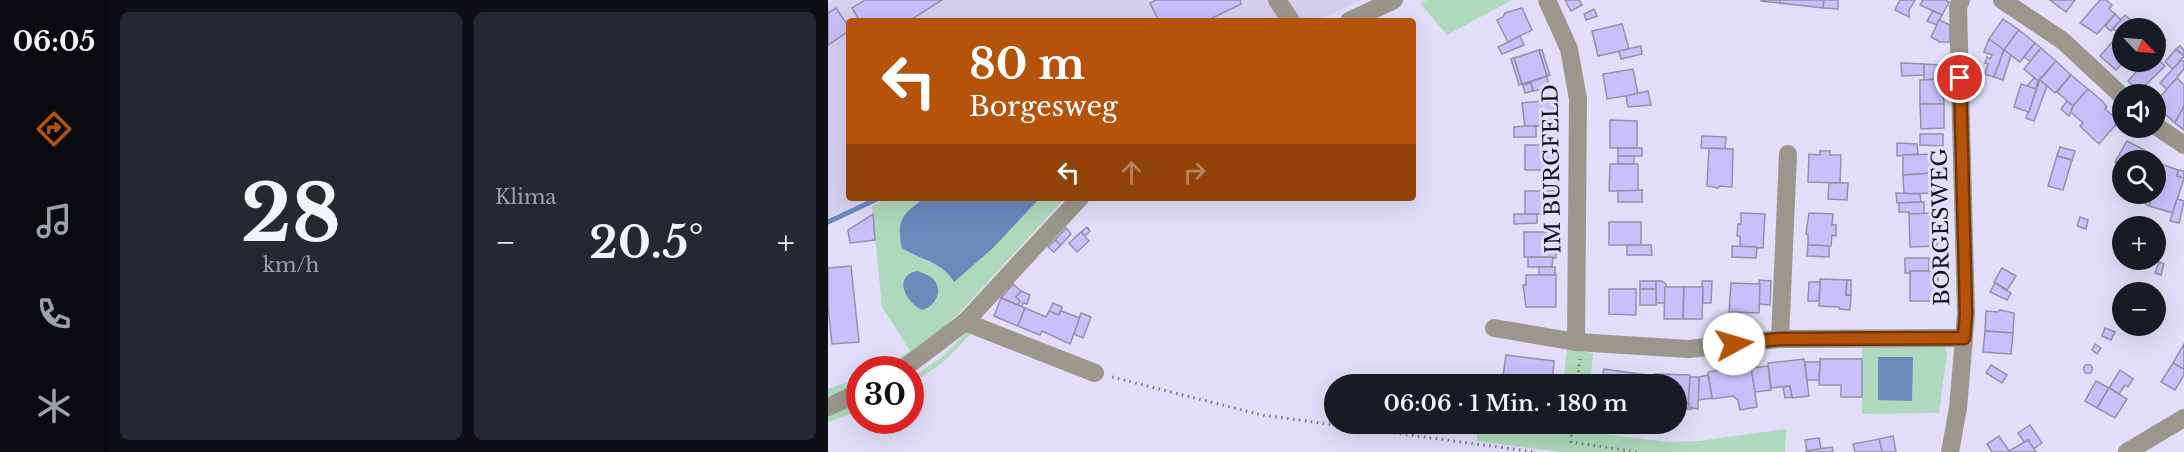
<!DOCTYPE html>
<html lang="de">
<meta charset="utf-8">
<style>
:root{--surface:#171b24;--page:#242831;--text:#f1f3f6;--muted:#9ea1a6;--accent:#b45309}
body{margin:0;font-family:"Libre Baskerville",serif;background:var(--page);color:var(--text);height:100vh;display:flex;flex-direction:column;font-size:22px;white-space:nowrap}
*{box-sizing:border-box;margin:0}
p{font-size:20px;color:var(--muted)}
.icon{flex:none;width:33px;height:33px;fill:none;stroke:currentColor;stroke-width:2;stroke-linecap:round;stroke-linejoin:round}
.map{position:relative;flex:1;overflow:hidden}
.drawer{display:flex;flex-direction:column;gap:12px;padding:12px;background:#0d0f14;width:720px}
.drawer>*{flex:none}
.guide{position:absolute;left:18px;top:18px;width:570px;height:183px;border-radius:6px;box-shadow:0 6px 24px #0002;background:#b45309;color:#fff;overflow:hidden}
.needle{width:39px;rotate:115deg}
.buttons{position:absolute;left:1284px;top:18px;display:grid;gap:12px}
.buttons a{display:grid;place-items:center;width:54px;height:54px;border-radius:50%;background:var(--surface);box-shadow:0 6px 24px #0002;font-size:30px}
.speed{position:absolute;left:18px;top:356px;display:flex;gap:12px;font-size:30px;font-weight:700;text-align:center}
.speed>*{display:grid;place-content:center;width:78px;height:78px;border-radius:50%;background:var(--surface);box-shadow:0 6px 24px #0002;line-height:1}
.speed .limit{border:9px solid #d22;background:#fff;color:#111}
.pin{position:absolute;display:grid;place-items:center;width:51px;height:51px;color:#fff;margin:-26px;border:3px solid #fff;border-radius:50%;box-shadow:0 2px 6px #0007}
.me{position:absolute;width:66px;margin:-33px;rotate:84deg;stroke-linejoin:round;filter:drop-shadow(0 0 4px #0008)}
.turn{display:flex;align-items:center;gap:21px;height:126px;padding:0 24px;font-size:27px}
.turn .icon{width:78px;height:78px;stroke-width:2.5}
.turn b{display:block;font-size:42px;line-height:51px}
.lanes{display:flex;align-items:center;height:57px;padding:0 24px;background:#0003;justify-content:center;gap:30px;direction:ltr}
.lanes .off{opacity:.35}
.big{font-size:45px;font-weight:600;line-height:1.1}
.drawer .widget{flex:1;display:flex;flex-direction:column;justify-content:center;gap:9px;min-width:0;padding:0 21px;border-radius:9px;background:var(--page)}
.drawer .dial{align-items:center;gap:0}
.dial b{font-size:78px;line-height:1}
.heat{display:flex;justify-content:space-between;align-items:center;font-size:33px;direction:ltr}
.drawer .tiles{flex:1;display:grid;gap:12px;grid-template-columns:repeat(2,1fr)}
.trip{position:absolute;left:496px;top:374px;width:363px;height:60px;border-radius:30px;background:var(--surface);box-shadow:0 6px 24px #0002;font-weight:600;line-height:60px;text-align:center}
main{display:flex;flex:1;min-height:0}
.tabs{display:flex;flex-direction:column;width:108px;justify-content:space-around;align-items:center;background:#090b0e;color:var(--muted)}
.tabs .icon{width:42px;height:42px}
.tabs .on{color:var(--accent)}
.tabs b{font-size:27px;color:var(--text)}
.map>svg:first-child{display:block}
.built{fill:#d5d0f2}
.green{fill:#aed9bc}
.water{fill:#6c89bc}
.lines{fill:none;stroke-linecap:round;stroke-linejoin:round}
.stream{stroke:#6c89bc;stroke-width:5}
.building{fill:#c9bffb;stroke:#9490a9;stroke-width:1.5}
.path{stroke:#777486;stroke-width:3;stroke-dasharray:1.5 4.5;stroke-linecap:butt}
.minor{stroke:#9c978c;stroke-width:18}
.route-casing{stroke:#753606;stroke-width:15}
.route{stroke:#b45309;stroke-width:10}
.labels{text-anchor:middle;dominant-baseline:central;stroke-width:6;stroke-linejoin:round;paint-order:stroke}
.street-label{font-size:21px;fill:#12101a;stroke:#e2defa}
</style>
<main>
<nav class="tabs">
<b>06:05</b>
<svg class="icon on" aria-label="directions" viewBox="0 0 24 24"><path d="M12 3l9 9-9 9-9-9zM9 14v-3h6M13 9l2 2-2 2"/></svg>
<svg class="icon" aria-label="music" viewBox="0 0 24 24"><path d="M9 18V5l10-2v13"/><circle cx="6" cy="18" r="3"/><circle cx="16" cy="16" r="3"/></svg>
<svg class="icon" aria-label="phone" viewBox="0 0 24 24"><path d="M5 4h4l2 5-3 2q2 4 5 5l2-3 5 2v4C11 20 4 13 5 4z"/></svg>
<svg class="icon" aria-label="climate" viewBox="0 0 24 24"><path d="M12 3v18M4 7l16 10M4 17L20 7"/></svg>
</nav>
<section class="drawer">
<div class="tiles">
<div class="widget dial"><b>28</b><p>km/h</p></div>
<div class="widget"><p>Klima</p>
<div class="heat"><a>−</a><b class="big">20.5°</b><a>+</a></div>
</div>
</div>
</section>
<div class="map">
<svg width="1356" height="452" viewBox="0 0 1356 452">
<rect width="100%" height="100%" fill="#e2defa"/>
<path class="built" d="M6 0H534L490 21H21V198H42L0 218V4Z"/>
<g class="green">
<path d="M599 0H684L619 35 592 3Z"/>
<path d="M60 198H96L84 207V254L115 268 127 281 165 248 212 198H237L133 311 85 356 65 369H51L82 351 54 307 44 206Z"/>
<path d="M143 328 147 330 114 363 83 384V378L114 357Z"/>
<path d="M1034 344 1117 346 1119 353 1111 413 1034 414Z"/>
<path d="M739 349 765 353 762 384H735Z"/>
<path d="M31 378V385L0 396V389Z"/>
<path d="M31 404V411L0 422V415Z"/>
<path d="M649 423H682L728 429 730 423H757V432L840 442 871 441 958 429 957 452H732L649 441Z"/>
</g>
<g class="water">
<path d="M96 198H212L165 248 126 282C115 262 92 260 74 248 68 220 74 215 96 198Z"/>
<path d="M89 271C95 273 102 275 106 280 116 292 106 307 94 310 78 302 64 277 89 271Z"/>
<path d="M1050 357H1085L1084 401 1050 400Z"/>
</g>
<g class="lines">
<path class="stream" d="M0 222 51 198"/>
</g>
<g class="building">
<path d="M37 0H114L81 21H32L24 8Z"/>
<path d="M328 0H412L413 4 378 21H331L322 3Z"/>
<path d="M737 0H751L754 5 743 11Z"/>
<path d="M933 0H952V3L933 1Z"/>
<path d="M952 0H996L995 8 952 3Z"/>
<path d="M996 0H1010V9L995 8Z"/>
<path d="M1072 0H1087L1081 10V17L1067 10Z"/>
<path d="M1095 0H1117L1121 2 1114 15 1092 5Z"/>
<path d="M1222 0H1247L1238 12Z"/>
<path d="M1272 0H1278L1284 5 1281 9 1287 14 1269 34 1252 23Z"/>
<path d="M8 8 21 27V31L0 45V13Z"/>
<path d="M694 8 704 30 680 42 669 20 675 17 677 13Z"/>
<path d="M766 9 769 16 758 20 756 14Z"/>
<path d="M1105 11 1114 15 1109 25 1099 21Z"/>
<path d="M1287 14 1293 20 1283 31 1277 26Z"/>
<path d="M1297 15 1304 21 1294 28 1292 34 1285 29Z"/>
<path d="M1175 19 1191 30 1176 50 1161 39Z"/>
<path d="M1111 20 1122 25V42H1112L1103 37Z"/>
<path d="M794 24 801 49 770 56 764 31Z"/>
<path d="M1191 30 1207 43 1192 62 1176 50Z"/>
<path d="M1332 34 1338 40 1328 52V39Z"/>
<path d="M692 36 696 45 674 54 670 47Z"/>
<path d="M1288 38 1293 43 1294 41 1296 62 1288 70 1272 56Z"/>
<path d="M1161 39 1176 50 1166 77 1157 74 1160 64 1157 63 1159 57 1162 59 1164 55 1156 52Z"/>
<path d="M1207 43 1213 48 1202 61 1196 57Z"/>
<path d="M813 46 814 54 793 59 791 51Z"/>
<path d="M1352 46 1356 50V56L1348 49Z"/>
<path d="M1213 48 1228 61 1210 81 1196 69Z"/>
<path d="M1348 49 1356 56 1345 69 1337 62Z"/>
<path d="M711 50 719 76 694 84 686 58Z"/>
<path d="M711 50H714L722 75 719 76Z"/>
<path d="M1176 50 1183 55 1175 80 1166 77Z"/>
<path d="M686 58 694 84 691 85 683 59Z"/>
<path d="M1328 58 1337 66 1311 91 1300 81 1317 62H1328Z"/>
<path d="M1353 60 1356 62V69L1339 89 1332 83Z"/>
<path d="M1228 61 1243 75 1227 93 1212 80Z"/>
<path d="M1073 63 1096 64V75L1074 76Z"/>
<path d="M1096 64 1112 65V79L1096 80Z"/>
<path d="M805 69 810 94 779 99 775 74Z"/>
<path d="M1243 75 1260 89 1245 106 1229 92Z"/>
<path d="M719 76 721 88 705 91 703 83 695 85Z"/>
<path d="M1206 78 1210 81 1208 89 1199 86Z"/>
<path d="M1349 78 1356 85V106L1347 123 1328 106V101Z"/>
<path d="M1115 79 1116 104H1092V80Z"/>
<path d="M1212 80 1219 86 1206 121 1198 118Z"/>
<path d="M703 83 705 91 697 93 695 85Z"/>
<path d="M1193 84 1208 89 1201 112 1186 107Z"/>
<path d="M1260 89 1275 102 1279 107 1277 109 1291 121 1271 144 1252 126 1255 123 1243 112 1245 106Z"/>
<path d="M820 91 823 105 800 107 798 96Z"/>
<path d="M725 100 728 124 697 127 694 103Z"/>
<path d="M1239 101 1245 106 1241 116 1233 109Z"/>
<path d="M1092 104H1116V128L1093 129Z"/>
<path d="M1356 106V130L1347 123Z"/>
<path d="M782 120 809 121V148H782Z"/>
<path d="M697 126H708V137H686V127Z"/>
<path d="M1092 134H1115V146L1092 145Z"/>
<path d="M874 136 898 137 897 149 873 148Z"/>
<path d="M1299 141 1320 152 1315 160H1294V166L1287 162Z"/>
<path d="M1069 143 1089 144 1090 154 1069 156Z"/>
<rect x="697" y="145" width="32" height="25"/>
<path d="M1232 147 1247 151 1244 160 1229 156Z"/>
<rect x="790" y="148" width="24" height="8"/>
<path d="M881 148 905 149 904 187 892 186 890 188 879 186Z"/>
<path d="M992 151H1002V155H1013L1012 183 980 182 981 154 992 155Z"/>
<path d="M1106 154 1107 173 1075 175V155Z"/>
<rect x="790" y="156" width="16" height="8"/>
<path d="M1229 156 1244 160 1235 190 1220 186Z"/>
<path d="M782 164H810V191H781Z"/>
<path d="M1333 164 1350 170 1349 176 1356 178 1345 213 1321 206 1325 194H1328V183Z"/>
<path d="M1350 170 1356 171V178L1349 176Z"/>
<path d="M1107 173V193L1076 194 1075 175Z"/>
<path d="M1001 183H1020L1019 200 1000 199Z"/>
<path d="M814 190V202H790V191Z"/>
<path d="M697 191H729L728 214H697Z"/>
<path d="M1068 193 1092 194 1093 202 1069 203Z"/>
<path d="M1317 194H1325L1321 206 1313 201Z"/>
<path d="M1349 199 1356 201 1351 223 1342 221Z"/>
<path d="M1093 202H1096V214H1081V212H1071V203Z"/>
<path d="M913 213 937 214 935 248 912 247V236H909L910 224H913Z"/>
<path d="M981 213 1005 214 1004 225H1008V236L1004 235 1003 246 980 245V234H978Z"/>
<path d="M1108 213V223H1111L1109 246 1082 247 1081 214Z"/>
<path d="M45 214 47 240 22 243 20 230Z"/>
<path d="M686 214H709V223L686 224Z"/>
<path d="M1252 217 1260 220 1258 229 1249 226Z"/>
<rect x="781" y="222" width="32" height="23"/>
<path d="M259 227 262 231 257 236 253 232Z"/>
<path d="M238 228 243 234 233 245 227 240Z"/>
<path d="M253 232 261 241 249 252 241 243Z"/>
<path d="M696 232H728V258L696 257Z"/>
<path d="M227 240 233 245 226 252 220 247Z"/>
<path d="M799 245H823L824 255H799Z"/>
<path d="M980 245 1001 246V257L979 256Z"/>
<path d="M904 246 929 247 928 258 904 257Z"/>
<path d="M700 257H725L724 267H700Z"/>
<path d="M1077 258H1101V271H1082V273H1077Z"/>
<path d="M1331 262 1336 264 1333 275 1327 273Z"/>
<path d="M23 266 31 342 4 344 0 307V268Z"/>
<rect x="711" y="267" width="16" height="8"/>
<path d="M1174 268 1188 276 1179 290 1166 282Z"/>
<path d="M1082 271H1110L1109 301H1082Z"/>
<path d="M698 275H728V307H698L695 285H698Z"/>
<path d="M992 279 1019 280 1018 295H1023L1022 310 1011 309V307L991 306Z"/>
<path d="M931 280 943 281 942 305 931 304Z"/>
<path d="M1019 280H1023V295H1018Z"/>
<rect x="812" y="281" width="16" height="8"/>
<path d="M828 281H834L838 284 837 303H828Z"/>
<path d="M874 281H884L883 303H875Z"/>
<path d="M981 282H992L991 301H980Z"/>
<path d="M903 283 932 284 931 313 901 312Z"/>
<path d="M1167 283 1183 293 1179 300 1162 292Z"/>
<path d="M185 284 193 291 188 297 192 301 190 305 173 298Z"/>
<path d="M837 287H856L855 319H836Z"/>
<path d="M856 287H875L874 319H855Z"/>
<path d="M781 289H808V315L781 314Z"/>
<rect x="812" y="289" width="16" height="16"/>
<path d="M193 291 202 295 199 304 195 303 194 307 190 305 192 301 188 297Z"/>
<path d="M173 298 197 308 190 326 166 316Z"/>
<path d="M225 303 234 307 231 315 221 312Z"/>
<path d="M197 308 218 317 221 311 231 315 233 311 252 318 242 344 214 331 212 335 190 326Z"/>
<path d="M1172 310 1186 313 1185 333 1157 331 1158 311 1170 312Z"/>
<path d="M253 313 263 317 255 338 246 334Z"/>
<path d="M1277 328 1287 332 1283 340 1274 336Z"/>
<path d="M1157 331 1185 333 1183 354 1155 352Z"/>
<path d="M1267 344 1273 348 1269 354 1264 350Z"/>
<path d="M1356 344V369L1345 363Z"/>
<path d="M678 355 726 361 724 384H712V377L700 375 699 384H674Z"/>
<path d="M976 359 981 396 964 398 962 386 943 388 940 363Z"/>
<path d="M992 359H1034V397H1013V385H991Z"/>
<path d="M977 362H992L991 380H979Z"/>
<path d="M1345 363 1356 369V375L1347 390 1333 382Z"/>
<circle cx="1260" cy="369" r="4.5"/>
<path d="M923 365 929 407 912 410 910 400 905 396 884 399 880 372Z"/>
<path d="M1163 365 1179 375 1174 383 1158 373Z"/>
<path d="M940 366 943 390 927 392 923 368Z"/>
<path d="M776 369 818 375 817 384H773Z"/>
<path d="M1292 370 1305 379 1300 387 1297 385 1291 394 1281 388Z"/>
<path d="M827 374 862 375V403L849 402V384H826Z"/>
<path d="M880 375 884 398 870 400 871 377Z"/>
<path d="M725 377 733 378 732 384H724Z"/>
<path d="M862 377H871L870 409 860 407Z"/>
<path d="M1268 381 1281 388 1269 408 1257 401Z"/>
<path d="M962 386 964 397 957 398 955 387Z"/>
<path d="M1281 388 1299 399 1287 418 1269 408Z"/>
<path d="M849 402 861 403 860 407H864V409H849Z"/>
<path d="M1202 425 1214 443 1205 449 1200 440 1196 442 1190 433Z"/>
<path d="M1065 436 1068 452H1054L1051 439Z"/>
<path d="M1171 436 1181 451 1200 440 1208 452H1164L1159 444Z"/>
<path d="M991 438 993 449 979 451 977 440Z"/>
<path d="M1051 439 1054 452H1027L1025 444Z"/>
<path d="M1004 447 1005 452H978V451Z"/>
</g>
<g class="lines">
<g class="path">
<path d="M284 377 434 415 707 452"/>
<path d="M749 384 752 359"/>
<path d="M745 423 743 442 809 452"/>
</g>
<g class="minor">
<path d="M449 0 463 21"/>
<path d="M1174 0 1235 41 1294 96"/>
<path d="M521 21 566 0"/>
<path d="M1328 126 1356 145"/>
<path d="M137 322 267 373"/>
<path d="M666 328 748 342 750 99 741 49 719 0"/>
<path d="M952 339 960 154"/>
<path d="M748 342 861 349 952 339 1136 338"/>
<path d="M75 369 137 322 252 198"/>
<path d="M0 407 32 392"/>
<path d="M1122 452 1130 408 1138 314 1130 7 1133 0"/>
<path d="M1299 452 1356 418"/>
</g>
</g>
<g class="lines">
<g class="route-casing">
<path id="route" d="M906 344 952 339 1136 338 1138 314 1132 78"/>
</g>
<use href="#route" class="route"/>
</g>
<g class="labels">
<g class="street-label">
<text transform="translate(724 169) rotate(-91)">IM BURGFELD</text>
<text transform="translate(1113 227) rotate(-91)">BORGESWEG</text>
</g>
</g>
</svg>
<div class="buttons">
<a><svg class="needle" viewBox="-14 -14 28 28"><path d="M0-13l5 13h-10z" fill="#e53935"/><path d="M0 13l5-13h-10z" fill="#9ea1a6"/></svg></a>
<a><svg class="icon" aria-label="sound" viewBox="0 0 24 24"><path d="M4 9h4l5-4v14l-5-4H4zM17 9q2 3 0 6"/></svg></a>
<a><svg class="icon" aria-label="search" viewBox="0 0 24 24"><circle cx="10" cy="10" r="6"/><path d="M15 15l6 6"/></svg></a>
<a>+</a>
<a>−</a>
</div>
<div class="speed"><div class="limit">30</div></div>
<div class="pin" style="left:1132px;top:78px;background:#d93025"><svg class="icon" aria-label="arrive" viewBox="0 0 24 24"><path d="M6 21V4h12l-3 4 3 4H6"/></svg></div>
<svg class="me" style="left:906px;top:344px" viewBox="-20 -20 40 40"><circle r="19" fill="#fff"/><path d="M0-13L10 11 0 6-10 11z" fill="#b45309"/></svg>
<div class="trip">06:06 · 1 Min. · 180 m</div>
<div class="guide">
<div class="turn"><svg class="icon" aria-label="left" viewBox="0 0 24 24"><path d="M17 20v-9H6M10 6l-5 5 5 5"/></svg><div><b>80 m</b>Borgesweg</div></div>
<div class="lanes"><svg class="icon" aria-label="left" viewBox="0 0 24 24"><path d="M17 20v-9H6M10 6l-5 5 5 5"/></svg><svg class="icon off" aria-label="ahead" viewBox="0 0 24 24"><path d="M12 20V5M6 11l6-6 6 6"/></svg><svg class="icon off" aria-label="right" viewBox="0 0 24 24"><path d="M7 20v-9h11M14 6l5 5-5 5"/></svg></div>
</div>
</div>
</main>
